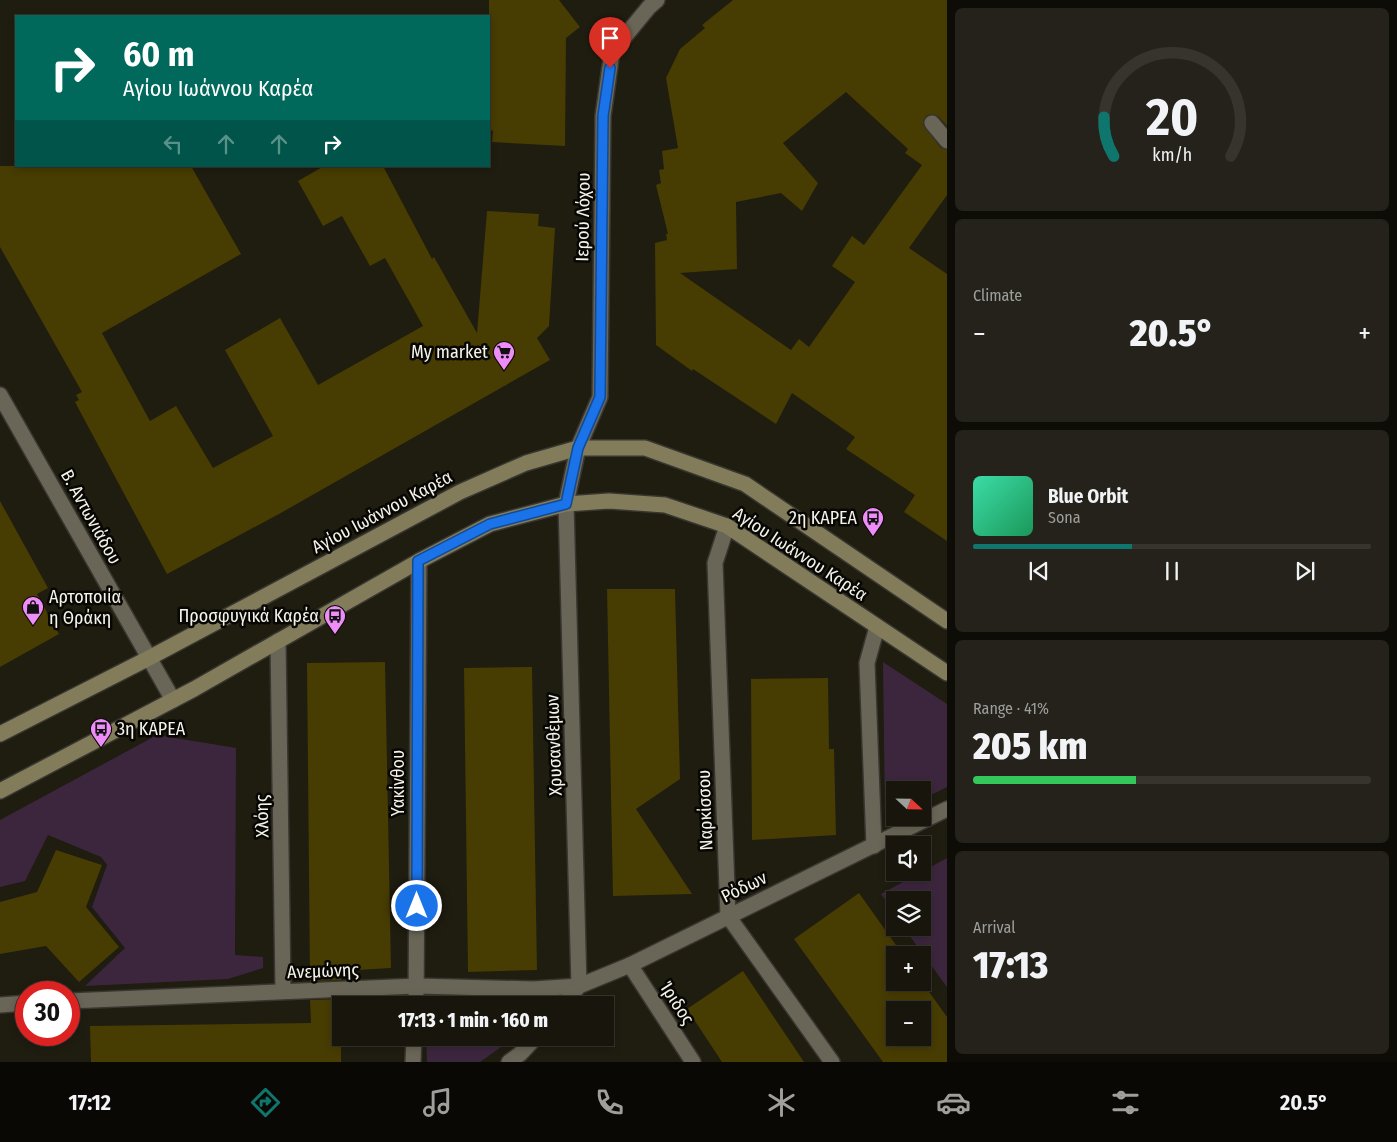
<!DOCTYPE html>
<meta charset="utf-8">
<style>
:root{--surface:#17150c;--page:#24221a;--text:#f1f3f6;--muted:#9e9f9d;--line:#36342d;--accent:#0f766e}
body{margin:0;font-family:"Fira Sans Condensed",sans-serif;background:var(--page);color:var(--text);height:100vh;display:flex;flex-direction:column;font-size:19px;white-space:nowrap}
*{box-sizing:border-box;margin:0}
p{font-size:16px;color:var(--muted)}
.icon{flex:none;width:28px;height:28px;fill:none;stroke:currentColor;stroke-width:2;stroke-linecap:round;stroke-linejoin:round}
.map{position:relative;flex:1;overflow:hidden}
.details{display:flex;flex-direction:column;gap:8px;padding:8px;background:#0d0c07;width:450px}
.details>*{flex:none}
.guide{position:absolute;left:15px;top:15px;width:475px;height:152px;border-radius:0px;box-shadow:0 2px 8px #0003,0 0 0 1px var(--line);background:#00695c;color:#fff;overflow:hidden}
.needle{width:32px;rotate:112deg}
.tools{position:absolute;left:886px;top:781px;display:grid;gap:10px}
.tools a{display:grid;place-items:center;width:45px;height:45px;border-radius:0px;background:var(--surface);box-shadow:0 2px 8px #0003,0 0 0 1px var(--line);font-size:25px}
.speed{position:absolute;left:15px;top:981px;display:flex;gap:10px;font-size:25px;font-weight:700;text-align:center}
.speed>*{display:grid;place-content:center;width:65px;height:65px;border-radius:50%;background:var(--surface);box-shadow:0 2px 8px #0003,0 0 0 1px var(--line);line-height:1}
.speed .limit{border:8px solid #d22;background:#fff;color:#111}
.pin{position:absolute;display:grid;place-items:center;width:42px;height:42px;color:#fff;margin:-51px -21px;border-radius:50% 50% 50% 0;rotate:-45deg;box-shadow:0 0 5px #0007}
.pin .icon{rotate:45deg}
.me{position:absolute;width:55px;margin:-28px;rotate:0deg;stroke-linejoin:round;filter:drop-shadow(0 0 4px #0008)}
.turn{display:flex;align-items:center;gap:18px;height:105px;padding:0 25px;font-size:22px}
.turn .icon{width:65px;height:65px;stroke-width:2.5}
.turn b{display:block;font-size:35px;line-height:42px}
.lanes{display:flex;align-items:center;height:48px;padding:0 25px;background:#0003;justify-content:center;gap:25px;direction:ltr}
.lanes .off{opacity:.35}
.big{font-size:38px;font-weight:800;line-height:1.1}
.details .tile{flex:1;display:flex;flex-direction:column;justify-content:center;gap:8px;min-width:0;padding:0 18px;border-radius:8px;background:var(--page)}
.details .dial{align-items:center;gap:0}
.dial svg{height:130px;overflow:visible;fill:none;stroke:var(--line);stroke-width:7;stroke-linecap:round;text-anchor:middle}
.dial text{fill:var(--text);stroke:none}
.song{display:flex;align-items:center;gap:15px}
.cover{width:60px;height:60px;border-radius:8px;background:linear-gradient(135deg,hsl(160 70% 55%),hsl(150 70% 35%))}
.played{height:5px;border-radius:2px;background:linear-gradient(90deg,var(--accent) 40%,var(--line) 40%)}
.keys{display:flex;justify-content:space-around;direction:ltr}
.heat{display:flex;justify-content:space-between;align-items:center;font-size:28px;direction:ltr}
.charge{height:8px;border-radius:4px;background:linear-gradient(90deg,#34c759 41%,var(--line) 0)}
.trip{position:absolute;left:332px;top:996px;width:282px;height:50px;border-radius:0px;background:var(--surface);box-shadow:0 2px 8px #0003,0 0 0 1px var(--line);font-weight:800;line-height:50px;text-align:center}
.tab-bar{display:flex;height:80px;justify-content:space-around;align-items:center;background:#090805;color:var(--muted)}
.tab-bar .icon{width:35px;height:35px}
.tab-bar .current{color:var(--accent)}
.tab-bar b{font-size:22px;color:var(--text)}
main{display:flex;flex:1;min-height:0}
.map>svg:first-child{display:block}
.green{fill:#3c263e}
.building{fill:#473c02;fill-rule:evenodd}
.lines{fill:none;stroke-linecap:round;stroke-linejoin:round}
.lane-casing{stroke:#383630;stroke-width:18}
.street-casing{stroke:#383630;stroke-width:18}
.secondary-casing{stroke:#383630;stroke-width:18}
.lane{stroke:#696657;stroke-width:15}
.street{stroke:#696657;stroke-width:15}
.secondary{stroke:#827c5a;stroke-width:15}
.route-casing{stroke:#114b97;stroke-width:12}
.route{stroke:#1a73e8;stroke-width:9}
.labels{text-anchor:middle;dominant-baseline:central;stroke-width:5;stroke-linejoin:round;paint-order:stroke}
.street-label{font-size:18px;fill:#f5f4eb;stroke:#080703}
.poi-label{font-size:18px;fill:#f5f4eb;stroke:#080703;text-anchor:end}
</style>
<main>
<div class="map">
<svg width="947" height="1062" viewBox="0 0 947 1062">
<rect width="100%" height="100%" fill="#1f1c10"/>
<g class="green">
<path d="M883 662 947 704V787L923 799 922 790H895V813L885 818Z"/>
<path d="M157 735 236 748 235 955 263 957V968L228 979 85 986 125 948 92 907 107 865 101 857 48 835 25 881 0 887V820Z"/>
<path d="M947 858V987L904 928H922V900H895V914L881 894Z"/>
<path d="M426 1038H514L480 1062H427Z"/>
</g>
<g class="building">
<path d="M489 0H559L580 27 566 38 565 146 492 142 493 130 489 132Z"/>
<path d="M733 0H947V126L939 117 931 114 926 116 923 124 940 147 947 150V195L909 248 947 274V541L904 512 915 495 846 449 855 437 792 393 776 424 693 369 692 371 656 345 655 243 667 240 666 234H668L656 185 661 183 659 170 664 169 662 151 678 148 666 78 680 49 705 28 702 25ZM846 92 908 149 905 153 922 165 864 245 852 236 832 266 855 282 809 347 799 339 791 350 680 273 737 269 736 202 781 193 802 211 818 183 783 143Z"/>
<path d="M0 166H191L241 254 102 333 150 421 176 406 213 468 273 436 225 350 280 318 318 385 423 326 385 258 370 266 342 216 323 226 298 181 324 166H383L432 259 434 257 477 333 487 211 539 214 538 226 555 228 549 326 537 338 550 360 279 514 167 574 75 402 79 400 76 395 82 392 0 247Z"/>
<path d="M0 501 48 588 37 594 59 634 0 667Z"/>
<path d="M607 589H675L680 779 636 809 692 894 613 896Z"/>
<path d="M385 662 391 968 341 971V980L310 981 307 663Z"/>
<path d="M532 667 537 970 468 972 464 668Z"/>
<path d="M828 678 829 749H834L836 835 752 840 751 679Z"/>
<path d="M56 850 102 865 86 907 119 947 79 982 46 946 0 954V902L37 892Z"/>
<path d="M859 893 903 955H895V982H922L947 1017V1062H883L794 939ZM895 1010H922V1038H895Z"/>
<path d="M743 971 804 1062H722L687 1009Z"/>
<path d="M341 999V1062H91L90 1026 311 1023 310 1000Z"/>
</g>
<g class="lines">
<g class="lane-casing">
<path id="lane" d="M932 123 947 141"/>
</g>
<g class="street-casing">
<g id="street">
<path d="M0 395 173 700"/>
<path d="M727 526 715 563 728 916 832 1062"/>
<path d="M278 641 283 991"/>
<path d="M874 846 867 663 877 627"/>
<path d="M630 965 693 1062"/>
<path d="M579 986 566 504 578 448 600 397 603 116 612 52 649 7 657 0"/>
<path d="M69 1001 417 986 534 989 579 986"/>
<path d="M0 1005 26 1003"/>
<path d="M416 1005 419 561"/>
<path d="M563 1005 579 986 630 965 947 809"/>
<path d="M413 1062 414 1038"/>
<path d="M509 1062 520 1054 535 1038"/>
</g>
</g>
<g class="secondary-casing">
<g id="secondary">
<path d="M0 734 149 658 460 492 526 463 578 448H645L745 484 947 621"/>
<path d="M0 791 194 689 419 561 490 524 566 504 609 501 665 505 727 526 947 673"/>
</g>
</g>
<use href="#lane" class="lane"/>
<use href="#street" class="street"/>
<use href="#secondary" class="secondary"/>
</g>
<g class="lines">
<g class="route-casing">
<path id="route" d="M417 906 418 561 490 524 566 504 578 448 600 397 603 116 610 68"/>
</g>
<use href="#route" class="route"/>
</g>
<defs>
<g id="supermarket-pin" transform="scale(1.125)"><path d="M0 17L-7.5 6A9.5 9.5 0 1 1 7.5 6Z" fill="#ee8cf8" stroke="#080703"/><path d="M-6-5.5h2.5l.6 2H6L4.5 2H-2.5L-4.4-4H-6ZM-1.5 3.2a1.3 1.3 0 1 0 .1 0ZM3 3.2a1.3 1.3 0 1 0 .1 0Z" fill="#111"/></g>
<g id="bus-pin" transform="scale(1.125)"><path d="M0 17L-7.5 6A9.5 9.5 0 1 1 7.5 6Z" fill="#ee8cf8" stroke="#080703"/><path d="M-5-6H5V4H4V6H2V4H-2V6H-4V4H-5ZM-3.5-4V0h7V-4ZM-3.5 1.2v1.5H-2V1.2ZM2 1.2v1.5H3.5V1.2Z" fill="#111"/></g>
<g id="shop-pin" transform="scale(1.125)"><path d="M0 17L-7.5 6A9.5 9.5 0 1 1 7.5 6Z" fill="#ee8cf8" stroke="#080703"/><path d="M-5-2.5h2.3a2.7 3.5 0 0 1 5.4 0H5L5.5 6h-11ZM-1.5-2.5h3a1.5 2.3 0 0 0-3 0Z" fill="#111"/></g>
</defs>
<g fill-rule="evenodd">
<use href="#supermarket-pin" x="504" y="352"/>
<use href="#bus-pin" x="873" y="518"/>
<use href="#shop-pin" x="33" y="607"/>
<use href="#bus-pin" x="335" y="616"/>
<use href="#bus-pin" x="101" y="729"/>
</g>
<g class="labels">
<g class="street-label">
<text transform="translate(583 217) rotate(-89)">Ιερού Λόχου</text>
<text transform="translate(382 512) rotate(-28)">Αγίου Ιωάννου Καρέα</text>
<text transform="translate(91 517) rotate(61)">Β. Αντωνιάδου</text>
<text transform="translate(800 554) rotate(33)">Αγίου Ιωάννου Καρέα</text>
<text transform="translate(554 745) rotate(-92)">Χρυσανθέμων</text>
<text transform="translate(398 783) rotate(-90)">Υακίνθου</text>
<text transform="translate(705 810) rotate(-92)">Ναρκίσσου</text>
<text transform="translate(262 816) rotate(-91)">Χλόης</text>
<text transform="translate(744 887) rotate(-26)">Ρόδων</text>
<text transform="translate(323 971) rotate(-2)">Ανεμώνης</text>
<text transform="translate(677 1003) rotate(57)">Ίριδος</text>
</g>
<g class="poi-label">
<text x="488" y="352">My market</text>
<text x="857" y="518">2η ΚΑΡΕΑ</text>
<text x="49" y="597" text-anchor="start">Αρτοποιία<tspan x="49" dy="21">η Θράκη</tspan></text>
<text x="319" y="616">Προσφυγικά Καρέα</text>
<text x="117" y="729" text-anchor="start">3η ΚΑΡΕΑ</text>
</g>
</g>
</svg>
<div class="tools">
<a><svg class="needle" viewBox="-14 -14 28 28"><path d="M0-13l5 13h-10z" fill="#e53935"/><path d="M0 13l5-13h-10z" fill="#9e9f9d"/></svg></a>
<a><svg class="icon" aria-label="sound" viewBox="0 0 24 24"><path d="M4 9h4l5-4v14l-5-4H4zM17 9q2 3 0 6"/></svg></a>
<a><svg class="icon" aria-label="layers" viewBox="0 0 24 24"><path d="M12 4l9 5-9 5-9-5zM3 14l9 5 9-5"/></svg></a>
<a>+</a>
<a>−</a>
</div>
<div class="speed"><div class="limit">30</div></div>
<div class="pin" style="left:610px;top:68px;background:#d93025"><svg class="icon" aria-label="arrive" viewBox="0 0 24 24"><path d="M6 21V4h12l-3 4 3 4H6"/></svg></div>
<svg class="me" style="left:417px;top:906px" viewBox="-20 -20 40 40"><circle r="17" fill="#1a73e8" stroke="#fff" stroke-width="3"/><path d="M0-11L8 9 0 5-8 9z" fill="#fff"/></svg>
<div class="trip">17:13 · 1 min · 160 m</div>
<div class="guide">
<div class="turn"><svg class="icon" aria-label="right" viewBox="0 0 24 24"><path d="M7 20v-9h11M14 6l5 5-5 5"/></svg><div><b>60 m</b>Αγίου Ιωάννου Καρέα</div></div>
<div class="lanes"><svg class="icon off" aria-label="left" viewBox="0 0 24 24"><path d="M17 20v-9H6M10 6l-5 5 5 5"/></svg><svg class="icon off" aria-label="ahead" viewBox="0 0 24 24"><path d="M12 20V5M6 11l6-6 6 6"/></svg><svg class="icon off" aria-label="ahead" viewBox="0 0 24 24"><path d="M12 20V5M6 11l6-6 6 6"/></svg><svg class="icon" aria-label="right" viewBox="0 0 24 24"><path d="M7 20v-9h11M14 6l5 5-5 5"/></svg></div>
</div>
</div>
<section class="details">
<div class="tile dial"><svg viewBox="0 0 100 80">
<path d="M14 69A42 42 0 1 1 86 69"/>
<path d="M14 69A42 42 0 0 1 8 45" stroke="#0f766e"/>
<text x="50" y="56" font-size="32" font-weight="700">20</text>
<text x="50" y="72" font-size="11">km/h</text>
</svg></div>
<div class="tile"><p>Climate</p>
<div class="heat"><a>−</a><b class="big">20.5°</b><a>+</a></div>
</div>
<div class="tile">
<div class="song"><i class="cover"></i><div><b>Blue Orbit</b><p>Sona</p></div></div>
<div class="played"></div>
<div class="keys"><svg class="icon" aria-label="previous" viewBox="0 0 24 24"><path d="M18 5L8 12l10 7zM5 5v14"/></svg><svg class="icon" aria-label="pause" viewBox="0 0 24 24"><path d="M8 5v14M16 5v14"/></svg><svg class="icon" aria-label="next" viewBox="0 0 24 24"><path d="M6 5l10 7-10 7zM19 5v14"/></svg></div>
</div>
<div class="tile"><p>Range · 41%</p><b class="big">205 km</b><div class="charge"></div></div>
<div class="tile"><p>Arrival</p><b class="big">17:13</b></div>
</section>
</main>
<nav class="tab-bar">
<b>17:12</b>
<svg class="icon current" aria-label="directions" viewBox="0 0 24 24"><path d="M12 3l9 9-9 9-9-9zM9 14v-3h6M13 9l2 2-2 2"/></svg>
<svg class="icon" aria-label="music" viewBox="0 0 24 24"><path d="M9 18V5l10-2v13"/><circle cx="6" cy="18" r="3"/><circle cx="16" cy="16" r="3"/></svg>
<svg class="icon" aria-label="phone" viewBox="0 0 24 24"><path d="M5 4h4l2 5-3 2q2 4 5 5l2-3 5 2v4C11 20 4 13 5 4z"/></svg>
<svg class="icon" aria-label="climate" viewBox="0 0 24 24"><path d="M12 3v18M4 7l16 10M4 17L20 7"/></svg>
<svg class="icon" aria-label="car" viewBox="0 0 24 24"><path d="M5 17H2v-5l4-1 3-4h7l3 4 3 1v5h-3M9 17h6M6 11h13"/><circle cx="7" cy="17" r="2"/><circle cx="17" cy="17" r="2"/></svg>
<svg class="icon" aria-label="filters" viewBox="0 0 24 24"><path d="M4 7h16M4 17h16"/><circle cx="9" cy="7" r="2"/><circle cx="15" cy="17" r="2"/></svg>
<b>20.5°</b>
</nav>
